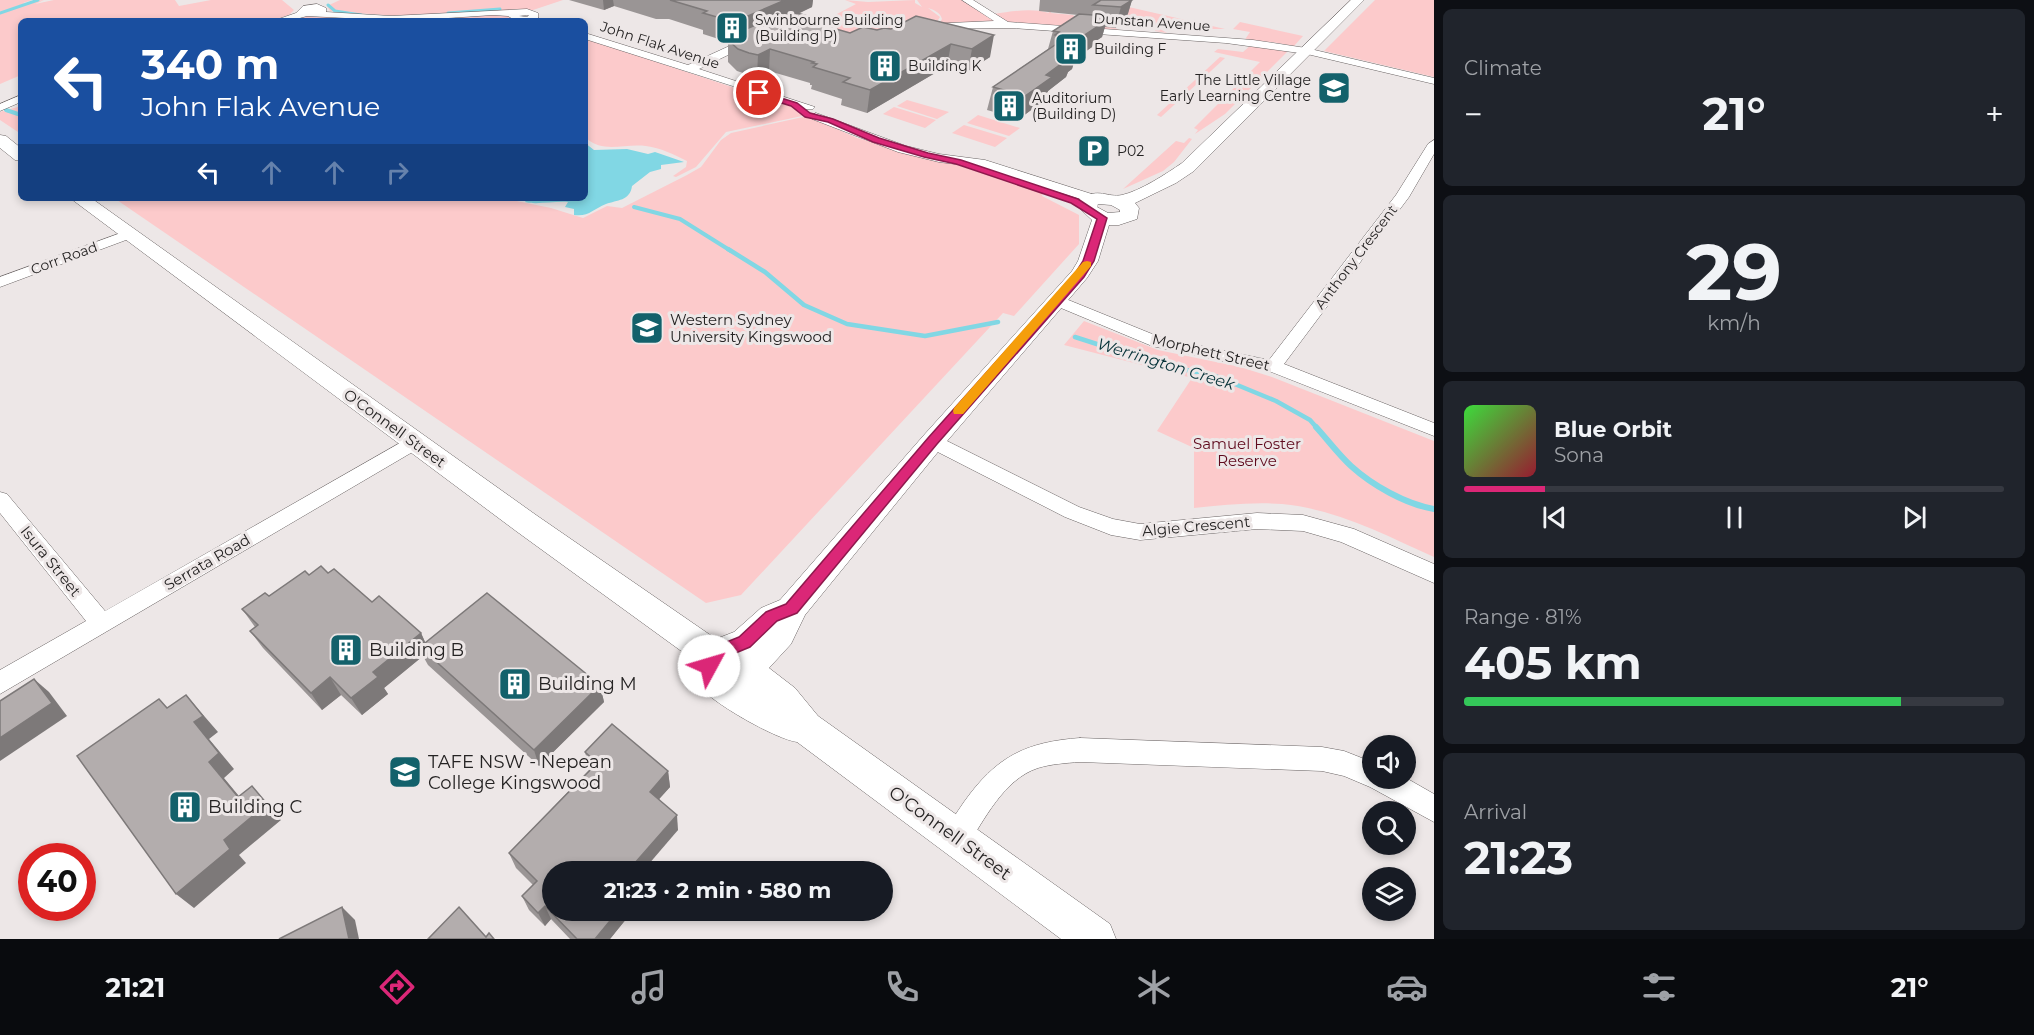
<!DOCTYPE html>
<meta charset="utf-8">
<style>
:root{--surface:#171b24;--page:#20242c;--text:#f1f3f6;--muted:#9ea1a6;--line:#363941;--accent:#db2777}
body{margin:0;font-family:Montserrat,sans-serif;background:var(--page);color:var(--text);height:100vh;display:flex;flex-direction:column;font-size:22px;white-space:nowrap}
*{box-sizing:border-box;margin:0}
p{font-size:20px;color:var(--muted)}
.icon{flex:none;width:33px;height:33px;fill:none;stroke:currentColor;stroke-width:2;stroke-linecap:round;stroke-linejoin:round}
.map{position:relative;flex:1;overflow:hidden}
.drawer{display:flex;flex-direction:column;gap:9px;padding:9px;background:#0d0f14;width:600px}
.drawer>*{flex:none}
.guide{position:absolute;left:18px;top:18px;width:570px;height:183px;border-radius:9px;box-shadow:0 3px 9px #0003;background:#1a4fa0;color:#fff;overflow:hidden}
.tools{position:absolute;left:1362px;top:735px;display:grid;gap:12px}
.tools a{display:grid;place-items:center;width:54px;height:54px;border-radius:50%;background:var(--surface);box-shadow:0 3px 9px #0003;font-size:30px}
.speed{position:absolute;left:18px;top:843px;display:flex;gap:12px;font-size:30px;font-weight:700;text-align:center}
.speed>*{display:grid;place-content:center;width:78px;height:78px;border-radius:50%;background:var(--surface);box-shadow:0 3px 9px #0003;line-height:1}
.speed .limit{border:9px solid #d22;background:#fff;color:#111}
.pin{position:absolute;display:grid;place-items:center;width:51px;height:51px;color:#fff;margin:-26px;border:3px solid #fff;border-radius:50%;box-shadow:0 2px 6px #0007}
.me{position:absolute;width:66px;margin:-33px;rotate:51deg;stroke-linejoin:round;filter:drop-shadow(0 0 4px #0008)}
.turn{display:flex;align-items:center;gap:21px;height:126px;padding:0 24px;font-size:27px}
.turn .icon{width:78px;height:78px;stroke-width:2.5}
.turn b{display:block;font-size:42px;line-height:51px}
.lanes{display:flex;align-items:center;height:57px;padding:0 24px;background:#0003;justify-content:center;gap:30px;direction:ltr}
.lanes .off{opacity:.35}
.big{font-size:45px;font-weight:700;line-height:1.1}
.drawer .card{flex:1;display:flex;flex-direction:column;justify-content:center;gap:9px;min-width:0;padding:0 21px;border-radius:9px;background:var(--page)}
.drawer .dial{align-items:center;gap:0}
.dial b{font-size:78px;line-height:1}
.song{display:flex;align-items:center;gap:18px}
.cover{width:72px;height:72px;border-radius:9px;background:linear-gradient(135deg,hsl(120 70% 55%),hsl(350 70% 35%))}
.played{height:6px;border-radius:3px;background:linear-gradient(90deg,var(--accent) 15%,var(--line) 15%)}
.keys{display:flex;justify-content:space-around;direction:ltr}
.heat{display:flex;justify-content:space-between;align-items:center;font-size:33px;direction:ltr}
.charge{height:9px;border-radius:4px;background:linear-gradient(90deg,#34c759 81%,var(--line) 0)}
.trip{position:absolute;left:542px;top:861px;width:351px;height:60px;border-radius:30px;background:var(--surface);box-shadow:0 3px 9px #0003;font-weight:700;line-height:60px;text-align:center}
.menu{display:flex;height:96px;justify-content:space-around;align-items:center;background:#090b0e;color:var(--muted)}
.menu .icon{width:42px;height:42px}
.menu .active{color:var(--accent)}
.menu b{font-size:27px;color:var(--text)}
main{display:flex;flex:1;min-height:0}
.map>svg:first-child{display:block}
.green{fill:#fccacb}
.water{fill:#81d7e4}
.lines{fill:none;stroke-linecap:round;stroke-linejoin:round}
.stream-far3{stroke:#81d7e4;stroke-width:3}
.stream-far2{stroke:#81d7e4;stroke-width:4}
.stream-far1{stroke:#81d7e4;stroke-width:4.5}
.stream{stroke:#81d7e4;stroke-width:6}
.street-casing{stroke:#696363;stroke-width:1}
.secondary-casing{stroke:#696363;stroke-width:1}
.street{fill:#fff;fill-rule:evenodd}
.secondary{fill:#fff;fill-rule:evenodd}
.wall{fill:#9a9595;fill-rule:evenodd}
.shaded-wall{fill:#7d7979}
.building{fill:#b3adad;stroke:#7d7979;stroke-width:1.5}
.route{fill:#db2777;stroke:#8e194d;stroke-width:1.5}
.slow{fill:#f59e0b}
.labels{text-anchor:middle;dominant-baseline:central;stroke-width:6;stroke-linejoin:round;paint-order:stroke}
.far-poi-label{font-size:14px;fill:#252323;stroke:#ede7e7;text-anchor:start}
.far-street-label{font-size:14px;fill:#252323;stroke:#ede7e7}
.poi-label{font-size:15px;fill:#252323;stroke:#ede7e7;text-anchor:start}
.street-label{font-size:15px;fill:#252323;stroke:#ede7e7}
.park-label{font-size:15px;fill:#5f0a1d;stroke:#ede7e7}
.water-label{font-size:16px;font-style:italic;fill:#053137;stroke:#ede7e7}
.near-poi-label{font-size:18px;fill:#252323;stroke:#ede7e7;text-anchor:start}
.near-street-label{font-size:18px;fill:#252323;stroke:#ede7e7}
</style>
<main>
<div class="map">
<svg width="1434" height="939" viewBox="0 0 1434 939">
<rect width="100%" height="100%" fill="#ede7e7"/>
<g class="green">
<path d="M0 0H32L23 3C29 6 37 0 44 0L35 4 54 0H175L179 6 211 0H282L294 10 289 15 271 21H21V66L19 67 21 75 0 84Z"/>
<path d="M340 0H563L533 10 492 11 412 17 330 11 327 6Z"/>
<path d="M845 0 868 2 915 0V3L922 7 917 0H963L995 22 939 24 942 19C940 12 934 10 928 8L940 17 936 23C914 26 883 40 864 40 837 40 810 29 783 22L788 20 819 21 812 23 816 28 827 22 840 25 843 23 841 21 842 17 835 15 856 4Z"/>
<path d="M1098 0 1225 29H1213L1166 20 1160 29 1167 33 1155 31 1158 27 1145 24 1148 21 1121 15 1114 24 1128 27 1115 26 1113 27 1121 31 1010 23 994 14C1012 11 1033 8 1049 13L1043 5 1052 7 1051 13 1073 15 1079 21Z"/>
<path d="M1375 0H1434V77L1324 51Z"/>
<path d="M491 14 507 15 515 21H284L312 15 389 21Z"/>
<path d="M1240 22 1303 36 1294 46 1272 42 1244 41 1250 32 1233 29Z"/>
<path d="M585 38 792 107 802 116 726 132 696 167 676 177 673 176 686 167 687 161C673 154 661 148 646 146 624 143 604 154 586 138Z"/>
<path d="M1251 45 1288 51 1225 114 1195 134 1198 130 1194 128 1260 62 1214 52 1218 49 1243 52Z"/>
<path d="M1220 57 1225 58 1161 117 1157 115Z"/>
<path d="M907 100 949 112 937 119 897 106Z"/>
<path d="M21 106V134L0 120V112Z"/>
<path d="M894 107 936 120 925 128 883 114Z"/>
<path d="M978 115 1020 128 1009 136 967 123Z"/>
<path d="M803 117 819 121 857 138 954 164 1043 193 1042 196 1079 215V244L1014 316 1003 313 741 595 706 603 114 198H502L551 208 583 218 607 206 622 208 687 175 701 167 721 140 731 133Z"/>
<path d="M964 125 1007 138 995 147 952 133Z"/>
<path d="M1189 138 1192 139 1174 162 1163 171 1123 189 1176 141 1184 143Z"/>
<path d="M1084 321 1158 350 1240 367 1272 377 1434 441V557C1385 535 1336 509 1282 504 1252 502 1223 505 1194 508V448L1157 431 1192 378 1064 345Z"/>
</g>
<path class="water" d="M585 143 594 150 627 149 648 154 655 152 684 162 661 165V169L650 172 632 186C630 201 617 200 606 204 593 209 589 217 574 215V209L565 207 568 202C554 201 536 205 525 202L528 198H585Z"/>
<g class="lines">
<g class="stream-far3">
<path d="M328 5 335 11 361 15"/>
<path d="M0 13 38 0"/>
<path d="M448 13 500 9"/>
<path d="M6 110 9 111"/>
</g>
<g class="stream-far2">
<path d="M6 110 21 115"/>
<path d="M634 207 680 219 731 251"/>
</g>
<g class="stream-far1">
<path d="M728 249 765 272 804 305 847 324 925 336 998 322"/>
<path d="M1075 337 1165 366 1213 375 1276 401 1310 420 1317 428"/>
</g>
<path class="stream" d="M1316 427C1327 439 1338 454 1351 466 1372 485 1405 504 1434 509"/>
<g class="street-casing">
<g id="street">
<path d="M962 0H973L1008 22 1253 40 1306 48 1434 78V84L1307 54 1226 43 1012 28 924 29 922 27 927 24 994 21Z"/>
<path d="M317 4 326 8V12L391 16 527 9 538 13V18L545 21H516L508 16 493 15 403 21 307 16 289 21H273L296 13 303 6ZM527 15H529L527 17 519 16Z"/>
<path d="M585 33 688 65 749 37H757V41L699 69 815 107 813 109H805L585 39Z"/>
<path d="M21 95V102L0 111V104Z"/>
<path d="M816 113 906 146 939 154 985 160 1098 196 1100 199 1093 203 979 167 939 162 898 152 812 119 810 117Z"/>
<path d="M1434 140V154L1409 197 1284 364 1434 423V436L1269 371 1152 346 1049 303 1047 300 1055 295 1061 297 1162 338 1269 360 1396 195 1428 144Z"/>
<path d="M129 230 134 231 136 234 134 237 0 287V277Z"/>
<path d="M933 434 1079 507 1113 519 1140 524 1257 513 1303 515 1354 529 1434 564V583L1341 542 1303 531 1257 529 1140 540 1111 535 1065 517 926 446 924 441 926 436Z"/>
<path d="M414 435 421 437 423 442 421 447 0 694V670L86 621 0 513V492L7 494 105 611Z"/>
<path d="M1080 738 1322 747 1344 751 1372 762V778H1406L1434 794V822L1370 787 1344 776 1322 771 1080 762C1066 763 1051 764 1038 768 1004 779 984 820 966 848L956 852 946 848 942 838C948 825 956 814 964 802 996 757 1025 742 1080 738Z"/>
</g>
</g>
<g class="secondary-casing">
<g id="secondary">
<path d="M1351 0H1364L1194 171 1176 183 1135 203 1139 208 1137 219 1119 225H1109L1098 261 1087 278 942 447 805 615 791 644 769 668 795 688 818 716 1110 924 1116 939H1061L797 742C776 739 718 706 703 690 696 683 691 670 695 661L516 531 70 198H91L536 515 716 639 734 632 761 608 780 600 924 435 1072 271 1078 261 1092 220 1077 206 1080 199C1099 187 1107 198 1122 195 1140 191 1166 174 1182 163ZM1098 204 1111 205 1120 210V212L1108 213 1097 207ZM726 664H730L731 668 726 669Z"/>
<path d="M0 135 6 136 21 148V161L15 160 0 148Z"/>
</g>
</g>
<use href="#street" class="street"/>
<use href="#secondary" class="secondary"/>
</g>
<g class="wall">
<path d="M569 0H813L812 7 798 14 811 17 810 22 850 33 891 29 916 16 990 57 968 71 947 66 867 113 841 105 842 99 811 89 812 85H810V83L769 71 757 77 749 75 737 71 728 62V42L703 34V30L669 19H656L614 6 604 10ZM796 15 795 17 782 21Z"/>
<path d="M1040 0H1132L1126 20 1115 28 1105 27 1102 37 1093 43 1092 47 1075 59 1072 69 1068 72 1066 77 1048 91 1046 99 1019 119 987 110 993 87 1048 49 1053 31 1078 15 1039 11Z"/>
<path d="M328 573 421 633 425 642 600 685 604 702 539 766 428 665 423 656 384 688 388 694 362 715 341 695 322 710 263 648 250 631 255 627 242 609 269 596 309 575Z"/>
<path d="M585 752 668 771 670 787 659 799 678 830 552 910H631V913L610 939H570L551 919 545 926 529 910 522 896 533 885 516 868 509 853 590 769 589 768Z"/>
</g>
<g class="shaded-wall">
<path d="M603 0H613L614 6 604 10Z"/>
<path d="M785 0H813L812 7 734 43V22Z"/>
<path d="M1132 0 1126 20 1115 28 1121 7Z"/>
<path d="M1108 16 1102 37 1093 43 1092 47 1075 59 1072 69 1068 72 1066 77 1048 91 1046 99 1019 119 1025 96 1046 75 1075 50 1077 40 1095 25Z"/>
<path d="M994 35 990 57 968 71 972 49Z"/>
<path d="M951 44 947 66 867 113 870 90Z"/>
<path d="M770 49 769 71 757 77 758 55Z"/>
<path d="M421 633 429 651 420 647 423 656 384 688 388 694 362 715 351 698 373 672Z"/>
<path d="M330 677 341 695 322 710 311 693Z"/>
<path d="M34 679 49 692 67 716 0 761V738Z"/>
<path d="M600 685 604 702 539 766 534 750Z"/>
<path d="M186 695 218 732 209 739 234 769 224 778 253 813 238 797 209 762 194 722Z"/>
<path d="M668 771 670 787 652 807 650 792Z"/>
<path d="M252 786 281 820 239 855 246 863 194 908 176 894 224 840Z"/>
<path d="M677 815 678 830 642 872H627Z"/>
<path d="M545 906 551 919 545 926 538 913Z"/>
<path d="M342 907 355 920 359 939H349Z"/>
<path d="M619 910H631V913L610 939H595Z"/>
</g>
<g class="building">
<path d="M670 0H785L734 22 703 13 707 11Z"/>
<path d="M1101 0H1132L1121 7 1093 5Z"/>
<path d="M797 13 811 17 805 20 850 33 863 27 877 30 884 28 891 29 916 16 994 35 972 49 951 44 870 90 843 82 850 78 813 67 817 64 812 63 814 62 770 49 758 55 749 53 738 49 728 40 730 36 772 18 783 21 795 17Z"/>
<path d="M1079 14 1108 16 1095 25 1098 26 1077 40 1055 35 1059 32 1053 31Z"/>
<path d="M1058 43 1078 48 1069 54 1073 55 1046 75 1052 77 1025 96 993 87Z"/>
<path d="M321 566 328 573 334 569 372 602 379 596 421 633 373 672 378 677 351 698 330 677 311 693 250 631 258 625 242 609 265 593 269 596 305 571 309 575Z"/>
<path d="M487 593 600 685 534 750 420 647Z"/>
<path d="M34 679 52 703 0 738V701Z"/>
<path d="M186 695 203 716 194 722 219 753 209 762 238 797 252 786 267 804 224 840 230 849 176 894 77 756 159 699 167 708Z"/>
<path d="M612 724 668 771 650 792 677 815 627 872H552V910H619L595 939H577L545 906 538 913 522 896 537 881 509 853 597 763 585 752Z"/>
<path d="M342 907 349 939H279Z"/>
<path d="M459 907 486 937 489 933 494 939H428Z"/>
</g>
<path class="route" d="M759 91 797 103 810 113 833 119 879 138 928 153 961 160 1078 199 1107 218 1094 261 1084 277 937 444 797 613 777 621 750 647 721 659 715 671 709 673 703 671 701 666 709 649 739 637 766 612 786 604 928 438 1076 272 1083 261 1097 219 1071 203 956 164 924 157 873 142 828 122 805 117 791 106 756 95V91Z"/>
<path class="slow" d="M1087 261 1091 262V266L963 414H954L953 411 954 408 1083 262Z"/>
<defs>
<g id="building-square" transform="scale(1.725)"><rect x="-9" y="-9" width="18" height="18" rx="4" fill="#13616b" stroke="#ede7e7"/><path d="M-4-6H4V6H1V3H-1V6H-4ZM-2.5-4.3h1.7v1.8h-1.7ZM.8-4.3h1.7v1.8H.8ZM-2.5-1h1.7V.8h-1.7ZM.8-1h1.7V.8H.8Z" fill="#fff"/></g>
<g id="school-square" transform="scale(1.725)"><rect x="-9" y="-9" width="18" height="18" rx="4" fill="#13616b" stroke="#ede7e7"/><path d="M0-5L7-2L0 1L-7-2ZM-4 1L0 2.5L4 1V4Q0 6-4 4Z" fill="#fff"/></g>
<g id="parking-square" transform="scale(1.725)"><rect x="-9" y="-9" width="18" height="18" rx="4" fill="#13616b" stroke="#ede7e7"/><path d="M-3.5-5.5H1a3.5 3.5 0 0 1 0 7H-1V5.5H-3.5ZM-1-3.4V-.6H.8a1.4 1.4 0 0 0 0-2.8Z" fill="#fff"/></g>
<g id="university-square" transform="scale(1.725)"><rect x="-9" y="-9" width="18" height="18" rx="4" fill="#13616b" stroke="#ede7e7"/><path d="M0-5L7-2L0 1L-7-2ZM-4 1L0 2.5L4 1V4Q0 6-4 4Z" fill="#fff"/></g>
</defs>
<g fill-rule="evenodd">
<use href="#building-square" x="732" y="28"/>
<use href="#building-square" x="1071" y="49"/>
<use href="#building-square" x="885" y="66"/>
<use href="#school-square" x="1334" y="88"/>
<use href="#building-square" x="1009" y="106"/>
<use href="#parking-square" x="1094" y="151"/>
<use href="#university-square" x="647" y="328"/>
<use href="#building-square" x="346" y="650"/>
<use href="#building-square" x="515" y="684"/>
<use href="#university-square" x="405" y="772"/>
<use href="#building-square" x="185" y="807"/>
</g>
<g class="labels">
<g class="far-poi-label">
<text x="755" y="20">Swinbourne Building<tspan x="755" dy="16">(Building P)</tspan></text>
<text x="1094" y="49">Building F</text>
<text x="908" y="66">Building K</text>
<text x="1311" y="80" text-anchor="end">The Little Village<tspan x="1311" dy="16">Early Learning Centre</tspan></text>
<text x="1032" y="98">Auditorium<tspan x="1032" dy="16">(Building D)</tspan></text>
<text x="1117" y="151">P02</text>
</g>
<g class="far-street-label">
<text transform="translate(1152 22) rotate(4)">Dunstan Avenue</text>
<text transform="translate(660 45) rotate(18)">John Flak Avenue</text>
<text transform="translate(1356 257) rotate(-53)">Anthony Crescent</text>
<text transform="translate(64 258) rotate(-20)">Corr Road</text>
</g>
<g class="poi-label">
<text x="670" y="319">Western Sydney<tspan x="670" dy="17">University Kingswood</tspan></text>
</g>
<g class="street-label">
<text transform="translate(1211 352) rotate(13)">Morphett Street</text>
<text transform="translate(395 428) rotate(36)">O'Connell Street</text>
<text transform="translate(1196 526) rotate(-5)">Algie Crescent</text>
<text transform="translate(51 561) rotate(51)">Isura Street</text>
<text transform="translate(207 562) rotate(-30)">Serrata Road</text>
</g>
<g class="park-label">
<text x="1247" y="443">Samuel Foster<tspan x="1247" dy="17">Reserve</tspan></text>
</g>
<g class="water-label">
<text transform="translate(1166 364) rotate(17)">Werrington Creek</text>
</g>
<g class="near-poi-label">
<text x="369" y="650">Building B</text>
<text x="538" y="684">Building M</text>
<text x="428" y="762">TAFE NSW - Nepean<tspan x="428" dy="21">College Kingswood</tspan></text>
<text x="208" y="807">Building C</text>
</g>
<g class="near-street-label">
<text transform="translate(950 833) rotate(36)">O'Connell Street</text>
</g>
</g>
</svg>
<div class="tools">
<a><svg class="icon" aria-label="sound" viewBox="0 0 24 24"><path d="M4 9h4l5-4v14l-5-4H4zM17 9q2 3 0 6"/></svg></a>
<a><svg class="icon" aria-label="search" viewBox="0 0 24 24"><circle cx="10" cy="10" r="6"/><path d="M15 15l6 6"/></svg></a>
<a><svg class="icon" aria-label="layers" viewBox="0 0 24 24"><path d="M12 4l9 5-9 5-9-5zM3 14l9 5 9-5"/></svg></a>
</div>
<div class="speed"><div class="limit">40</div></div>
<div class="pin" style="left:759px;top:93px;background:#d93025"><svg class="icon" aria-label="arrive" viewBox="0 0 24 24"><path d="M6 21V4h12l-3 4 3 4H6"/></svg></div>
<svg class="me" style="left:709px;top:666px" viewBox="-20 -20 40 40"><circle r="19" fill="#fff"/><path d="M0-13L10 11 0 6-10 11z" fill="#db2777"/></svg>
<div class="trip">21:23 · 2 min · 580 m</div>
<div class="guide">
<div class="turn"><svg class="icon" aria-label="left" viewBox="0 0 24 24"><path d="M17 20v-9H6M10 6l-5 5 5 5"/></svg><div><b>340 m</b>John Flak Avenue</div></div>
<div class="lanes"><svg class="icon" aria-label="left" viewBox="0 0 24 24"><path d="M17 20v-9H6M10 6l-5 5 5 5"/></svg><svg class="icon off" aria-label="ahead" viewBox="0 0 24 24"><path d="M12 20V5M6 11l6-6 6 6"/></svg><svg class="icon off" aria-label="ahead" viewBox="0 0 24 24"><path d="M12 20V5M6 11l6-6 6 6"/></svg><svg class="icon off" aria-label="right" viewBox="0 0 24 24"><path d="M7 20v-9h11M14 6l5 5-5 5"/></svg></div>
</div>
</div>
<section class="drawer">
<div class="card"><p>Climate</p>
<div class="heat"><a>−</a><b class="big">21°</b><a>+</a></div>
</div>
<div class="card dial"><b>29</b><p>km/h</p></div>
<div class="card">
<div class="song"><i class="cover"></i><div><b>Blue Orbit</b><p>Sona</p></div></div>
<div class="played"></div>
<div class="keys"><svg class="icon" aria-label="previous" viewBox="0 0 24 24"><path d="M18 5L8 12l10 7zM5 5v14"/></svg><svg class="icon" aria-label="pause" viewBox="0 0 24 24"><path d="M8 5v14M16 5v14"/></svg><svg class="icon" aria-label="next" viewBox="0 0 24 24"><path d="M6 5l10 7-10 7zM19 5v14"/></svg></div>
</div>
<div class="card"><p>Range · 81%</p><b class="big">405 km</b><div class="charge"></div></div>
<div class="card"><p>Arrival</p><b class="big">21:23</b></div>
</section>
</main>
<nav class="menu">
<b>21:21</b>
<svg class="icon active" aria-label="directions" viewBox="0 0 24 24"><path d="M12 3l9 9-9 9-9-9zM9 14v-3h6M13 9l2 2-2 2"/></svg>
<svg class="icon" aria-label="music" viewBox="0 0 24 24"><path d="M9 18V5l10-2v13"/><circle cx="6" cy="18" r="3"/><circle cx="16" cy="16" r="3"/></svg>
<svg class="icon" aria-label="phone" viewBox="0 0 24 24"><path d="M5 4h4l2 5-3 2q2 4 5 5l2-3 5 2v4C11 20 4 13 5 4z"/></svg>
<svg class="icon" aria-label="climate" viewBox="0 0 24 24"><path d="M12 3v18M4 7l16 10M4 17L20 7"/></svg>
<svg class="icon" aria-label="car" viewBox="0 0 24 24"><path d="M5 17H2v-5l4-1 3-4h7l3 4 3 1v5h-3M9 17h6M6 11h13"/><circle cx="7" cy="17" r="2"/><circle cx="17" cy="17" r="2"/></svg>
<svg class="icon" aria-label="filters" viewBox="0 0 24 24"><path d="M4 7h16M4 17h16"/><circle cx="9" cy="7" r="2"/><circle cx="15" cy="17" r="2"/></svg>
<b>21°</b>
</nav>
